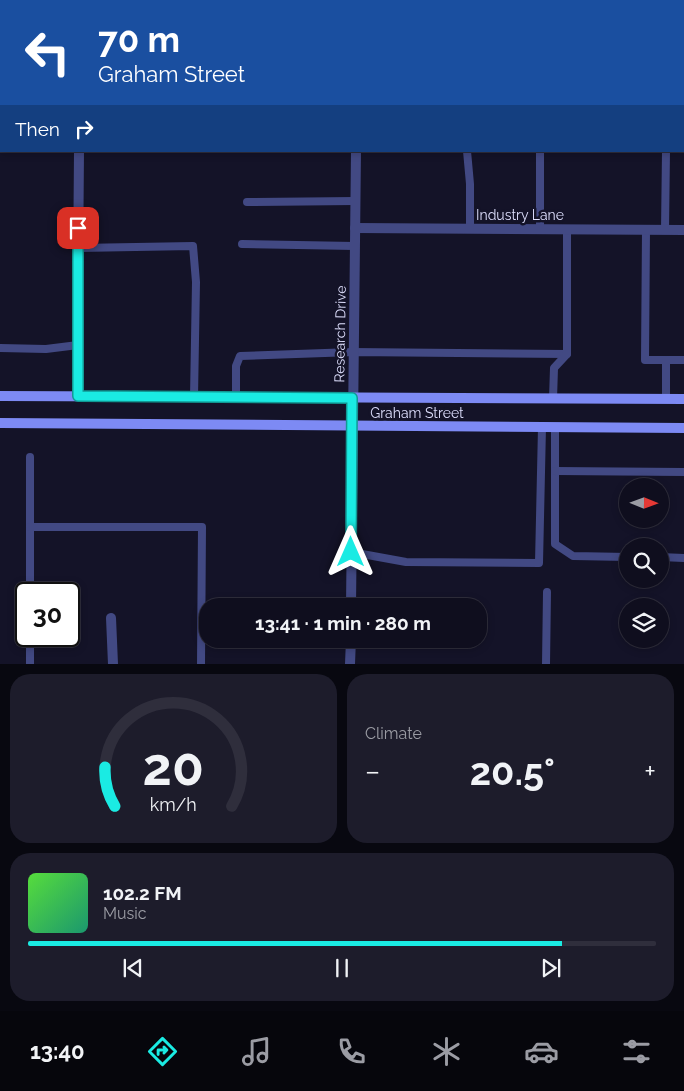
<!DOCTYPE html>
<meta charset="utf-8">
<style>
:root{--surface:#0f0e1e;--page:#1d1c2b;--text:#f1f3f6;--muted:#9b9ca4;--line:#2f2e3c;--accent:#1aebe3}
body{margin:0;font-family:Raleway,sans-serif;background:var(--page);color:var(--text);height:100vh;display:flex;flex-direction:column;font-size:19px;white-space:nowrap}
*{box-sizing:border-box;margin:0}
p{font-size:16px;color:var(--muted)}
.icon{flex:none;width:28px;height:28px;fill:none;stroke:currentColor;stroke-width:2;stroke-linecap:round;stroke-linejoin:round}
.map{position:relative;height:664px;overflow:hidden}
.details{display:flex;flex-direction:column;gap:10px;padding:10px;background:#080810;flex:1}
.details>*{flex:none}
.hud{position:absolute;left:0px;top:0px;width:685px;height:152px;box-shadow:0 2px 8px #0003,0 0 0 1px var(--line);background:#1a4fa0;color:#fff;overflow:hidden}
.needle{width:32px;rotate:91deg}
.fabs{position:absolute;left:619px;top:478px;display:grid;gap:10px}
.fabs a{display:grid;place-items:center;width:50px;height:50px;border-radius:50%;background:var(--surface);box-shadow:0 2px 8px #0003,0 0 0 1px var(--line);font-size:25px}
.speed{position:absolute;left:15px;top:582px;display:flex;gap:10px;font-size:25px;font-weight:700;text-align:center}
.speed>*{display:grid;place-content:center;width:65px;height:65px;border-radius:50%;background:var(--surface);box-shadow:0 2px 8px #0003,0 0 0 1px var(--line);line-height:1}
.speed .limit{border:2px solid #111;border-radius:8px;background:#fff;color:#111}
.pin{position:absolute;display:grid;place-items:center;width:42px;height:42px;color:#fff;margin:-21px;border-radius:10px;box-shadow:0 2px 8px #0006}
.me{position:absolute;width:55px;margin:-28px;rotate:0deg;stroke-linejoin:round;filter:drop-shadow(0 0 4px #0008)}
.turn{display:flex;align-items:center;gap:18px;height:105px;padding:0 15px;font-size:22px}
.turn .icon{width:65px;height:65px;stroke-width:2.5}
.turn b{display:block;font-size:35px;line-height:42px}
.then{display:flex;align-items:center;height:48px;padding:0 15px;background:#0003;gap:10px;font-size:19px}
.big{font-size:38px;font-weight:700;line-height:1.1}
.details .tile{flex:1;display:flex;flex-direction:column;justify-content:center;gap:8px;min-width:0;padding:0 18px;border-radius:20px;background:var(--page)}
.details .dial{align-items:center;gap:0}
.dial svg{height:130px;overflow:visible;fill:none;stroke:var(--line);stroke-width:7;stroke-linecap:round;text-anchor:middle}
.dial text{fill:var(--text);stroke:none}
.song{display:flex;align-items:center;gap:15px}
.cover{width:60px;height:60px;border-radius:8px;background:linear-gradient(135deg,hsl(110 70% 55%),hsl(160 70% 35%))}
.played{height:5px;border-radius:2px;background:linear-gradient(90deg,var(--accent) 85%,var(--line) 85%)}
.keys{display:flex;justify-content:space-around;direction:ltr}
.heat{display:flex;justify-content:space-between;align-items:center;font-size:28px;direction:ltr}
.details .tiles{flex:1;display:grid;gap:10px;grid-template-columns:1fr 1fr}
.tile:last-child{grid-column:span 2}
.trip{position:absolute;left:199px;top:598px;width:288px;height:50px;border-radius:20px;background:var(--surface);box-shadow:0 2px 8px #0003,0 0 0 1px var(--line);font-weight:700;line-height:50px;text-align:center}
.tab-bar{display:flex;height:80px;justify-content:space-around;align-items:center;background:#06060c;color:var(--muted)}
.tab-bar .icon{width:35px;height:35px}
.tab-bar .on{color:var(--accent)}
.tab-bar b{font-size:22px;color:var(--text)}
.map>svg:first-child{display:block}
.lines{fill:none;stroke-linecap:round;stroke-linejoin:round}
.lane{stroke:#424983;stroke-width:8}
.street{stroke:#424983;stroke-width:10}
.secondary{stroke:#7d8af4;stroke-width:10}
.route-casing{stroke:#119994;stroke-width:12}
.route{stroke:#1aebe3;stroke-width:9}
.labels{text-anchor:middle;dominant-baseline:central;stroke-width:5;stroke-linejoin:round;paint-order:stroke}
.street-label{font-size:14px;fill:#dddefc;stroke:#141328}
</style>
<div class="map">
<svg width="684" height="664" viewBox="0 0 684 664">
<rect width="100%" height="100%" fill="#141328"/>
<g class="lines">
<g class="lane">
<path d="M559 0V1"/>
<path d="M472 1V0"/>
<path d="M0 67H1"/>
<path d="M0 105H1"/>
<path d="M467 151 470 184V229"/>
<path d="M247 202 355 201"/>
<path d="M540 229V151"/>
<path d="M646 230 645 360H684"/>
<path d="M665 230 666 151"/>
<path d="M242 244 355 246"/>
<path d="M78 248 193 246 196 282 194 397"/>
<path d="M0 348 46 349 78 345"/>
<path d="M236 397V366L240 356 353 352 567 354"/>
<path d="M553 399 554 368 567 354V230"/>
<path d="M666 399V360"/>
<path d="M555 427V544L573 556 628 557"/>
<path d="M30 457V594"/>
<path d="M555 471 684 472"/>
<path d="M30 527H202L201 664"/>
<path d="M351 552 406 562 539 563 542 427"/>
<path d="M660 557 684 558"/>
<path d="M30 636V664"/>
<path d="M546 664 547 592"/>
</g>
<g class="street">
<path d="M80 1V0"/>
<path d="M357 1V0"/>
<path d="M355 228 684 230"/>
<path d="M77 396 79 151"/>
<path d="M351 606 356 151"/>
<path d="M111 618 113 664"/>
<path d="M350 664 351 639"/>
</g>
<g class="secondary">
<path d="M0 396 684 399"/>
<path d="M0 423 684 428"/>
</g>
</g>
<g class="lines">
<g class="route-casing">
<path id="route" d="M78 228V396L352 398 351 552"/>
</g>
<use href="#route" class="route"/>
</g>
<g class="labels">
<g class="street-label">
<text x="520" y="215">Industry Lane</text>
<text transform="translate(340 334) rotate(-89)">Research Drive</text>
<text x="417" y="413">Graham Street</text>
</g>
</g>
</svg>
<div class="fabs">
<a><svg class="needle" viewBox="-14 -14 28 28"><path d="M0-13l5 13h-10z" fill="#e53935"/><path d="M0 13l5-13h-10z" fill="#9b9ca4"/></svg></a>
<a><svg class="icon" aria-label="search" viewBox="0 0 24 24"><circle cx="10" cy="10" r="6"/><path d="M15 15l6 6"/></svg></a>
<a><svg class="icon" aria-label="layers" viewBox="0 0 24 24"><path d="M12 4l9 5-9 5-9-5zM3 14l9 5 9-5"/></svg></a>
</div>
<div class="speed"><div class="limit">30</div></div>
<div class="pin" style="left:78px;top:228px;background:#d93025"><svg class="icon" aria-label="arrive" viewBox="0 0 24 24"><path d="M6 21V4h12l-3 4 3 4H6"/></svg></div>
<svg class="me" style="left:351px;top:552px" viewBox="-20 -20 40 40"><path d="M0-17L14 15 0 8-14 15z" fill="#1aebe3" stroke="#fff" stroke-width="4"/></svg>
<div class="trip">13:41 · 1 min · 280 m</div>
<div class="hud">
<div class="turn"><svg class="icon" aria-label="left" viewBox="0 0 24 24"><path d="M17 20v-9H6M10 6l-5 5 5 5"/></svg><div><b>70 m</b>Graham Street</div></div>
<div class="then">Then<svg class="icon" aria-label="right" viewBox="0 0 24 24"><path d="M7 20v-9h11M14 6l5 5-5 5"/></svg></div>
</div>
</div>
<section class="details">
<div class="tiles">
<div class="tile dial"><svg viewBox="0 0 100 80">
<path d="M14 69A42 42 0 1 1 86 69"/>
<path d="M14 69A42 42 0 0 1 8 45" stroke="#1aebe3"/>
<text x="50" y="56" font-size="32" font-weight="700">20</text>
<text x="50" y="72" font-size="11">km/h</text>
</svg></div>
<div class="tile"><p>Climate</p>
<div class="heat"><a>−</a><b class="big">20.5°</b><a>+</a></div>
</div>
<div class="tile">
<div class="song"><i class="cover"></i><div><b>102.2 FM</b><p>Music</p></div></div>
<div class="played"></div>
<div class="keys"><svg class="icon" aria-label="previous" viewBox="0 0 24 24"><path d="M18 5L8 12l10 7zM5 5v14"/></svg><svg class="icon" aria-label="pause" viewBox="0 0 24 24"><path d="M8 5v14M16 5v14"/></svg><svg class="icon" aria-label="next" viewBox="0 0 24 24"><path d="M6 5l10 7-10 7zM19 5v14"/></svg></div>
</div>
</div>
</section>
<nav class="tab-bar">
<b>13:40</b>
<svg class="icon on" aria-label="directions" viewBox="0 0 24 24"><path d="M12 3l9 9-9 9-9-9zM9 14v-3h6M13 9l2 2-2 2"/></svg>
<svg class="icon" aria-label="music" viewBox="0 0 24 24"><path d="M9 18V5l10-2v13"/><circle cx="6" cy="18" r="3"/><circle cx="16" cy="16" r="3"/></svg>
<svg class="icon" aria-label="phone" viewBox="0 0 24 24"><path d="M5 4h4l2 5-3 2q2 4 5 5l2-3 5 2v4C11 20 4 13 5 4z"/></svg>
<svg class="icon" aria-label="climate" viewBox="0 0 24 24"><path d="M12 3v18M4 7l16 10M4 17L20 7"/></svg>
<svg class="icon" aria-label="car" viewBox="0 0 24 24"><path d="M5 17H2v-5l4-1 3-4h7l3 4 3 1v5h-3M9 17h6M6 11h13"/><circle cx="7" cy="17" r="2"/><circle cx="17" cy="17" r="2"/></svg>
<svg class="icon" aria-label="filters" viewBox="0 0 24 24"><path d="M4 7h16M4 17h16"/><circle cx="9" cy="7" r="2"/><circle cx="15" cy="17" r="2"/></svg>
</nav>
